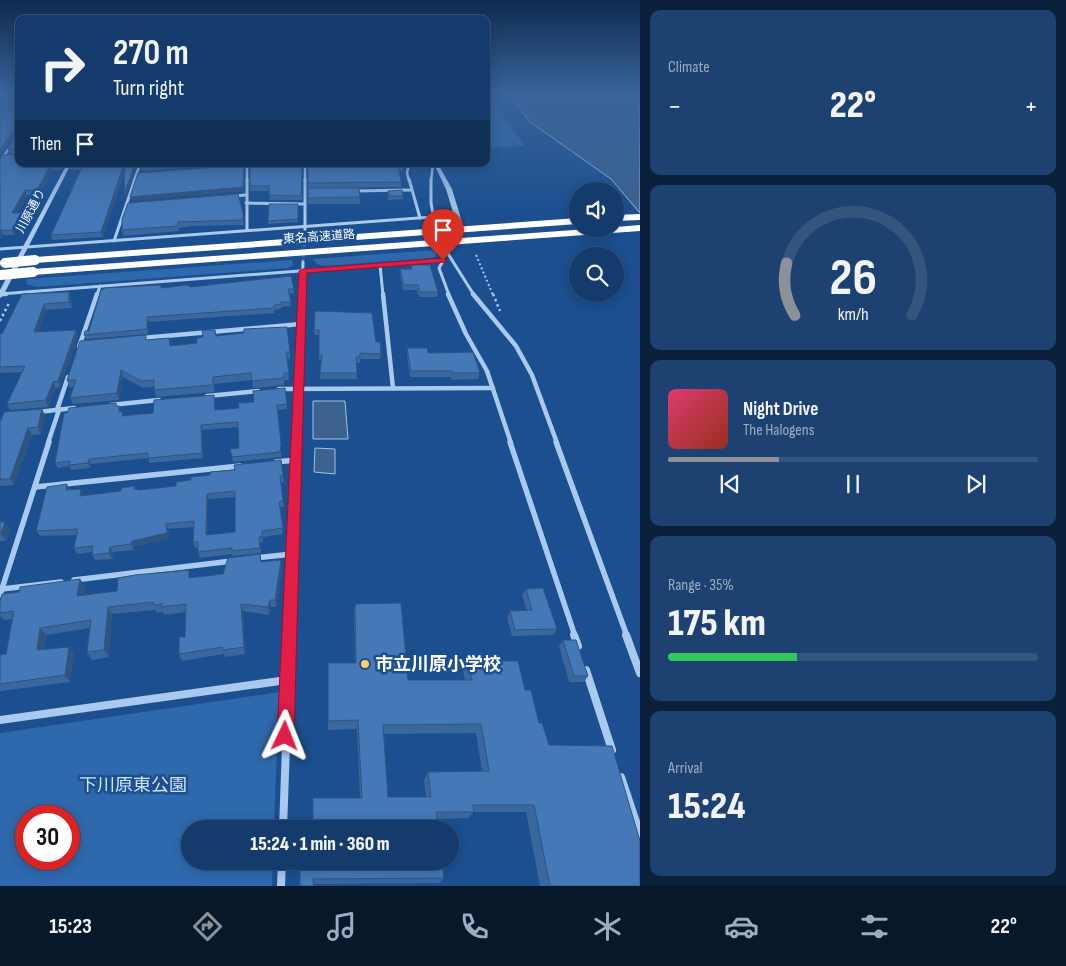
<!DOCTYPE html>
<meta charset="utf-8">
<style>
:root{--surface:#143b6b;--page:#1d4271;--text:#f1f3f6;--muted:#9dadc1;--line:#33557e;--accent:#8c9099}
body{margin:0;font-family:"Sofia Sans Condensed","Noto Sans JP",sans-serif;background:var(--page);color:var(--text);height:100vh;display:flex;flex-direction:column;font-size:19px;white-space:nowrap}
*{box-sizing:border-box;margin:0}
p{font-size:16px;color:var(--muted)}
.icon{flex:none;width:28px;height:28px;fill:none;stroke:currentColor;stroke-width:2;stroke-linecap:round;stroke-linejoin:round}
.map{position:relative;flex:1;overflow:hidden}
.details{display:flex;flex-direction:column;gap:10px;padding:10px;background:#0b203b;width:426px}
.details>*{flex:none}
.guide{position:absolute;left:15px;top:15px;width:475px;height:152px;border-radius:10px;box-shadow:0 2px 12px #0003,0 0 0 1px var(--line);background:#143b6b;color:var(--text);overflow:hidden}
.fabs{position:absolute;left:569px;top:182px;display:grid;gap:10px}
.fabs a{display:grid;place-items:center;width:55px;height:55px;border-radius:50%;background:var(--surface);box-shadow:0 2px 12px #0003,0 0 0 1px var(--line);font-size:25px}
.speed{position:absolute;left:15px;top:805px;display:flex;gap:10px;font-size:25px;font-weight:700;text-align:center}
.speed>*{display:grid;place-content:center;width:65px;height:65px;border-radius:50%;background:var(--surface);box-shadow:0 2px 12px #0003,0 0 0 1px var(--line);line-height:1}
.speed .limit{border:8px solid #d22;background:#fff;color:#111}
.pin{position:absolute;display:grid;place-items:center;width:42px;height:42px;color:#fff;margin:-51px -21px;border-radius:50% 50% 50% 0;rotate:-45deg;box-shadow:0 0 5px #0007}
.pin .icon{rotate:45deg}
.me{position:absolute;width:55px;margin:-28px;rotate:2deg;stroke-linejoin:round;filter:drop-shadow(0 0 4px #0008)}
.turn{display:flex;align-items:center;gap:18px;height:105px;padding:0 15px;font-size:22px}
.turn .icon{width:65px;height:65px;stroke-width:2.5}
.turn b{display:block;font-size:35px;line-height:42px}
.then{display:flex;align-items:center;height:48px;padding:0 15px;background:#0003;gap:10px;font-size:19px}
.big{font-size:38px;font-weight:800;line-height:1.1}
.details .card{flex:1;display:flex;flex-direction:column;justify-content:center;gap:8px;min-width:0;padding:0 18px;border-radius:10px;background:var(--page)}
.details .dial{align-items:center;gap:0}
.dial svg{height:130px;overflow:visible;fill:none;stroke:var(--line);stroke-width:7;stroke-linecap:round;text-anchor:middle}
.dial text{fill:var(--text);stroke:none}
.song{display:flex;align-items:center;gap:15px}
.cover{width:60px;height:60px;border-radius:8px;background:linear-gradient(135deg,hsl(340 70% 55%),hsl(10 70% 35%))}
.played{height:5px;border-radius:2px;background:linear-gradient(90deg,var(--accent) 30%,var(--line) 30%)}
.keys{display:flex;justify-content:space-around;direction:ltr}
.heat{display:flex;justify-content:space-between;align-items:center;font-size:28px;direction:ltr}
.charge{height:8px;border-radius:4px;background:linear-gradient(90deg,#34c759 35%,var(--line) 0)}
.trip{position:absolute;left:181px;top:820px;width:278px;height:50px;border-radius:25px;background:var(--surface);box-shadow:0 2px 12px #0003,0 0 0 1px var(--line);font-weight:800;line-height:50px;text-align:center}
.tabs{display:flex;height:80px;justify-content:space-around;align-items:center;background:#08182b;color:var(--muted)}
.tabs .icon{width:35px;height:35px}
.tabs .current{color:var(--accent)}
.tabs b{font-size:22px;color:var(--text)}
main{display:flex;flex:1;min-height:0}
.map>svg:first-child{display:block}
.green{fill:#2e69ad;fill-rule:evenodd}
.water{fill:#3c6290;stroke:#9cc4f0}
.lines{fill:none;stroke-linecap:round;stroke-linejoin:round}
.minor-tunnel{stroke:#3d69a0;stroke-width:3;stroke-dasharray:3 2;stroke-linecap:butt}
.path-far1{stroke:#a9c9ee;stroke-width:2;stroke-dasharray:2 2.5;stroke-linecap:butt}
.path{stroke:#a9c9ee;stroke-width:2.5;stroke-dasharray:2.5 3;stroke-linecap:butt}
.minor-far4{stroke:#a9c9ee;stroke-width:2.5}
.minor-far3{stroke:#a9c9ee;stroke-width:3}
.minor-far2{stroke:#a9c9ee;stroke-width:4.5}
.minor-far1{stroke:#a9c9ee;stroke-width:5.5}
.minor{stroke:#a9c9ee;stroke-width:8}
.tertiary{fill:#a9c9ee;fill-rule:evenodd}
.motorway{fill:#fff;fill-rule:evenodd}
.motorway-bridge{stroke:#fff;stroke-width:10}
.wall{fill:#3a679d;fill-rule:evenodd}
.shaded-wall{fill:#305480}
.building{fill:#4478b7;stroke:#305480;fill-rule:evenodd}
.route{fill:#e11d48;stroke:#92132f}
.poi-dot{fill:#ffd166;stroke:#1b4f8f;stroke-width:2}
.labels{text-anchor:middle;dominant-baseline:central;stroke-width:5;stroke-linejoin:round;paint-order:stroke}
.far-street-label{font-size:12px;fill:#fff;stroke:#1b4f8f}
.near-poi-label{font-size:18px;font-weight:bold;fill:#fff;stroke:#1b4f8f;text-anchor:start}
.near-park-label{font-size:18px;fill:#cfe3fa;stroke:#1b4f8f}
</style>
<main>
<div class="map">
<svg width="640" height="886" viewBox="0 0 640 886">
<rect width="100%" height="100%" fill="#1b4f8f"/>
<g class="green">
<path d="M486 93 525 146 486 148Z"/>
<path d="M436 250V256L432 258 324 266 317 264 313 259Z"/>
<path d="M292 260 293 265 288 268 37 287 26 284 27 279Z"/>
<path d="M279 692 274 829H190V861H273L272 886H0V733ZM26 816H69V859H26Z"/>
</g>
<g class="water">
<path d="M508 92H640V213L611 179 530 122Z"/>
<path d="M313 401H345L348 439H313Z"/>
<path d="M315 448 335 449V474L314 472Z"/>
</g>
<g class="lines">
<g class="minor-tunnel">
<path d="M435 225 445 249"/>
<path d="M303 262 305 233"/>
</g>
<path class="path-far1" d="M476 255 493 295"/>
<g class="path">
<path d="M493 294 500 311"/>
<path d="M0 321 9 303"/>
</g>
<g class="minor-far4">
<path d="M0 161 19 135"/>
<path d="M247 164V181"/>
<path d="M305 164V181"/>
<path d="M409 164 407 173 409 181"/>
<path d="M237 167 247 166"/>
<path d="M134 181 140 164"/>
<path d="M431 181 433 164"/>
</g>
<g class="minor-far3">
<path d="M247 179V230"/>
<path d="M305 179V233"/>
<path d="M409 179 420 218"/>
<path d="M431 179V203L435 225"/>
<path d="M354 191 411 190"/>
<path d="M234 196 246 195"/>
<path d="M246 203 305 204"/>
<path d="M114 241 135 179"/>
<path d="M0 249 432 217"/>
<path d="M445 249 474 295"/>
<path d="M443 261 439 268 449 295"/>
<path d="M380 265 383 295"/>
<path d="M0 294 443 260"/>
<path d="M97 295 100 286"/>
<path d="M302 295 303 262"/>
</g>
<g class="minor-far2">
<path d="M0 294H6"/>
<path d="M383 294 393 388"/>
<path d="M448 294 466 334 487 371 511 443"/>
<path d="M473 294 516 346 532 375 557 443"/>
<path d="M142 338 301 324"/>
<path d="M79 347 97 294"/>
<path d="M279 389 493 388"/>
<path d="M207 396 258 391"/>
<path d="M110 405 159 400"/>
<path d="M57 410 68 377"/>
<path d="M38 412 74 408"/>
<path d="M48 443 59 410"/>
<path d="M297 443 302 294"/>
</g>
<g class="minor-far1">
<path d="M510 442 575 636"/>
<path d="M556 442 627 636"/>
<path d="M276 462 296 460"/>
<path d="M35 487 240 466"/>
<path d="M255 558 292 554"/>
<path d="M74 580 232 561"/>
<path d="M2 589 61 582"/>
<path d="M0 595 49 442"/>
<path d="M290 636 297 442"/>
</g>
<g class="minor">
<path d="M574 635 578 646"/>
<path d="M626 635 640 673"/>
<path d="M586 670 612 750"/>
<path d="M0 720 287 680"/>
<path d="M621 777 640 834"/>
<path d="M283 829 290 635"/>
<path d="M281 886 282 861"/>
</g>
<g class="tertiary">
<path d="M67 164H71L3 296 0 298V290Z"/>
<path d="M434 164H438L452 189 462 222 461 223 456 222 446 189Z"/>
</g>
<g class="motorway">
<path d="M640 214V220L615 221V215Z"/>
<path d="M578 218V224L35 263 30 260 35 257Z"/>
<path d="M640 225V231L33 275 27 272 33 269 588 229H615V227Z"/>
</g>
<g class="motorway-bridge">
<path d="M5 263 35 260"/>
<path d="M0 275 33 272"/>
</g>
</g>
<g class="wall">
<path d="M19 93V109L3 110 2 106Z"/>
<path d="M19 111V133H17L1 154Z"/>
<path d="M19 134V154H9L8 149Z"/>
<path d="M0 158 66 164 61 170 52 171 39 195H27L17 213H21L23 218 14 235H3L1 238H0Z"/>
<path d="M69 164H138L125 199V169L103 237 52 240 51 235 81 170H70L69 166Z"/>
<path d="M141 164H235L141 171 140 166Z"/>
<path d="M302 164V200H270L269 191H250V186Z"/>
<path d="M308 164H403V171H399L401 182V187L308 188Z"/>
<path d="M308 188 360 197V204H308Z"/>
<path d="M388 191 403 196V199L388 200Z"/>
<path d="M298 204V222L268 224V221Z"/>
<path d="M243 213 244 225 191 226 179 228V231L123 236 122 230Z"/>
<path d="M411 265 438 292 437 297H419L417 290H403L400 274V269H411Z"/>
<path d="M162 288 294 289V293L289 294 291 306 281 307V309L274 310V313L148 322V334L86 339 84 335Z"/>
<path d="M69 292 71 298 72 308 46 310 38 332 76 330 78 336 60 387 56 388 48 407 10 410 7 404 22 372 0 373V334H2L22 294Z"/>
<path d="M315 311 376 342 381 354 380 359H360V363H356L357 379H320L321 360H319V335H314Z"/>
<path d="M215 330 216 336 290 352V359H287L289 380H284V385L253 388 252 380 214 384V392L156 397 154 390V387L143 388 123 377 119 400 73 404 70 398 74 387H69L67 380 147 340 171 346 197 343 203 337Z"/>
<path d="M407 348 428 353 480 373 478 379 451 380V377H410L407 354Z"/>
<path d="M215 400V410L287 404V409L277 410 281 444V457L233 462 230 449 239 448 238 427 202 430 203 458 150 463 148 458 91 464 90 468 71 470 69 466 58 468 55 463 117 406 124 416 153 413Z"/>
<path d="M45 415 41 434 32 435 14 485 0 486V421Z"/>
<path d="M281 460 284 482H281L284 507H280L283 534 263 537V542L260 543 261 553 233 556 232 554 200 558 198 552V547L195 548 193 542 194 527 168 529 169 539 134 546V550L113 552 112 559 95 560 92 555V552L77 554 74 548 77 535 40 536 36 531 69 490 81 489 84 496 121 491 135 486 136 490H140L176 486 210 475ZM235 497V532L208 535V499Z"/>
<path d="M0 520 1 522H5L10 529 6 541H0Z"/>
<path d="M261 562 282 568 276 607H271L269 615 243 611 245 654 225 657 224 654 182 661 179 654 185 637 186 612 164 615 163 612 157 613 155 610 112 614 109 657 92 660 87 652 90 628 46 635 44 650 74 654 70 682 0 691V655L6 654 12 619 4 620 0 616V602L19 592 80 579 85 587 83 595 117 591 192 578 223 574Z"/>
<path d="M526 589 557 629 553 635 512 636 507 618 510 611H527L522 595Z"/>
<path d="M355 604 408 680H465L463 671 468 661 525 690 549 745 640 886H540L526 812H474L468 818 437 819 360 798 357 729 328 730V663H355L354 615ZM476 733 482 771 428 772 424 780 426 797H388L384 734Z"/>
<path d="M563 640 588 676 584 682H569L559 646Z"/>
<path d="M307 861 444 878 440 883 314 884Z"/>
</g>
<g class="shaded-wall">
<path d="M10 92H16L0 104V99Z"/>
<path d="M15 129 17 133 1 154H0V149Z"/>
<path d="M62 164H66L61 170 60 166Z"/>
<path d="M124 164H126L103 237 101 232Z"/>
<path d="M135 164H138L125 199 124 194Z"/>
<path d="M244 165V191L131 201 130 197Z"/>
<path d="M50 166 52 171 39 195 37 190Z"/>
<path d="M25 190 27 195 14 218 12 213Z"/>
<path d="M21 213 23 218 14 235 12 230Z"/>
<path d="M1 230 3 235 1 238 0 235V232Z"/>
<path d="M69 292 71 298 72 308 69 302Z"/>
<path d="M44 304 46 310 36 338 34 332Z"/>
<path d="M147 317 148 322V334L147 329Z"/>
<path d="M76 330 78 336 60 387 58 381Z"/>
<path d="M121 370 123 377 119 400 117 393Z"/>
<path d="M53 382 56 388 48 407 46 400Z"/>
<path d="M42 409 45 415 41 434 38 427Z"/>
<path d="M201 425 202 430 203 458 202 453Z"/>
<path d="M28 428 32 435 14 485 10 479Z"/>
<path d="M89 459 91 464 90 468 88 463Z"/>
<path d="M67 484 69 490 68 496 66 490Z"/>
<path d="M81 489 84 495 83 502 80 496Z"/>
<path d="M207 494 208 499V541L206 535Z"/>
<path d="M5 522 10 529 6 541 1 534Z"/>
<path d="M166 524 168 529 169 539 134 546V550L131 544 132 541Z"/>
<path d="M110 547 113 552 112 559 109 553Z"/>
<path d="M281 560 282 568 276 607 275 600Z"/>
<path d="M80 579 85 587 82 604 77 596Z"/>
<path d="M270 600 271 607 269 615 268 607Z"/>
<path d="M241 604 243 611 245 654 244 647Z"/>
<path d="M108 607 112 614 109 657 104 650Z"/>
<path d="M40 628 46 635 43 658 37 650Z"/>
<path d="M69 647 74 654 70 682 65 675Z"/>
</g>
<g class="building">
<path d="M0 92H10L0 99Z"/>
<path d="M19 93V105L2 106Z"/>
<path d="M19 111V129H15L0 149V112Z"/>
<path d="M19 134V149H8Z"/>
<path d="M19 154V164H62L60 166H50L37 190H25L12 213H21L12 230H1L0 232V158L3 155Z"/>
<path d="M69 164H124L101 232 51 235 83 165 69 166Z"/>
<path d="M125 164H135L124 194Z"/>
<path d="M141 164H173L140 166Z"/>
<path d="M250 164H302L301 196 269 195V186H250Z"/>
<path d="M308 164H403V166H398L401 182 308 183Z"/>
<path d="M244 165 243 187 130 197 138 173Z"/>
<path d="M308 188H359L360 197 308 198Z"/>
<path d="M402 190 403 196H389L388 191Z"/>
<path d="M238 194 243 213V220L178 222V226L122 230V219L128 203Z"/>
<path d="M269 204H298V219L268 221Z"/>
<path d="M411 265H430L438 292H420L418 285H404L400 269H412Z"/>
<path d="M291 276 294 289H288L291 302H280L281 304 274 305V308L147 317V329L84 335 85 331H89L101 290 105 288 161 285V288L188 285 190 287Z"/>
<path d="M69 292V302L44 304 34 332 76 330 58 381 53 382 46 400 7 404 25 366 0 367V334H2L22 294Z"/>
<path d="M315 311 372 313 376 342H380L381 354 360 353V357H356L357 373H320L322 355H319V330H314Z"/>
<path d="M287 327 290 352H286L289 373H284L283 378 252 381 251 373 213 377V385L154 390V380L141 381 121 370 117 393 70 398 76 380H67L80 341 146 335V340L169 338 170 346 197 343V338L203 337 202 330H215L216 336 244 333V329Z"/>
<path d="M407 348H427L428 353 473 352 480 373H452V371H411Z"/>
<path d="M285 388 287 404 277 405 281 444 280 452 232 457 230 449 239 448 238 422 201 425 202 453 148 458V453L89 459 88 463 69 465 70 461 55 463 64 413H67L69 408 116 403V406H119V412L122 411V416L153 413 154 400 214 395 215 410 239 408 238 403 254 402 253 391Z"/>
<path d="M42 409 38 427 28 428 10 479H0V421L1 420 4 412Z"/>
<path d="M281 460 283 476H280L283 501 279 502 283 528 262 531V537H259L260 548 232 551V548L198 552V542H193L194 521 166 524 167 533 132 541 131 544 110 547 109 553 92 555 93 546 74 548 78 529 36 531 47 487 67 484 66 490 81 489 80 496 121 491V488L135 486 134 489 140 490 176 486V482L191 480V477L210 475V472L235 470 234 465ZM235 491V532L206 535 207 494Z"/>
<path d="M0 522H5L1 534H0Z"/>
<path d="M260 554 261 562 281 560 275 600H270L268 607 241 604 244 647 223 650V647L179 654V637H185L186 604 161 607 162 604 153 605V602L108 607 104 650 87 652 91 620 40 628 37 650 69 647 65 675 0 684V655L6 654 14 611 0 613V602L2 594 19 592 20 587 80 579 77 596 117 591 118 578 135 575 189 570V578L223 574 228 558Z"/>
<path d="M543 588 557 629 515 630 510 611 532 610 526 589Z"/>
<path d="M401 603 408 680H472L468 661H518L525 690H531L539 723H542L549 745 612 746 640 841V886H550L534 805H473L474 812H436L438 829H313V798H362L358 720 328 721V663H356L355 604ZM481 724 489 771 428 772 431 797H388L383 725Z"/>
<path d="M563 640H576L588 676H574Z"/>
<path d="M307 861H442L444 878 313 879 314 886H300V862Z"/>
</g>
<linearGradient id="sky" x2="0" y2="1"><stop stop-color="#0f2b4f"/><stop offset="0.43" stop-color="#39639b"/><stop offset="1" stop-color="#39639b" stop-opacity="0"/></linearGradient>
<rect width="640" height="216" fill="url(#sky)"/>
<path class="route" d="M443 258 446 259V262L307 273 294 736 291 741 285 744 280 741 277 736 299 271 303 269Z"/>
<circle class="poi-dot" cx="365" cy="664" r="5"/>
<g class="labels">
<g class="far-street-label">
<text transform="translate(31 211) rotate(-62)">川原通り</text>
<text transform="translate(319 237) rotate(-4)">東名高速道路</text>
</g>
<g class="near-poi-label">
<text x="375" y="664">市立川原小学校</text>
</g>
<g class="near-park-label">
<text x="133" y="785">下川原東公園</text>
</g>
</g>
</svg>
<div class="fabs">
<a><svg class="icon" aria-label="sound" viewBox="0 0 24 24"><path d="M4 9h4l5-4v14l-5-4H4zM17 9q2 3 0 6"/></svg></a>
<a><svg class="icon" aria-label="search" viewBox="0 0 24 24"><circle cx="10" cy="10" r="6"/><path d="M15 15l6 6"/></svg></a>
</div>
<div class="speed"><div class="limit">30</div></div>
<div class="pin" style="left:443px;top:260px;background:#d93025"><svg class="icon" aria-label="arrive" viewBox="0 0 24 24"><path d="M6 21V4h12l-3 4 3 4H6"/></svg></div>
<svg class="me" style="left:285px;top:736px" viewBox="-20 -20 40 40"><path d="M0-17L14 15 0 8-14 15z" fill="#e11d48" stroke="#fff" stroke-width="4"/></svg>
<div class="trip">15:24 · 1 min · 360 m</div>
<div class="guide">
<div class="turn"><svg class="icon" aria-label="right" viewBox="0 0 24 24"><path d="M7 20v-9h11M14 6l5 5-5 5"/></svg><div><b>270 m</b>Turn right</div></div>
<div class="then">Then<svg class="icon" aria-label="arrive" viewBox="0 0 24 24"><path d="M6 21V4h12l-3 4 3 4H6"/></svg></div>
</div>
</div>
<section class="details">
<div class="card"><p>Climate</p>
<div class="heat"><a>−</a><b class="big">22°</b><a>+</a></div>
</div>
<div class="card dial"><svg viewBox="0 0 100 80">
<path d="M14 69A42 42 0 1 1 86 69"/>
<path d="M14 69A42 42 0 0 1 9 37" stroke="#8c9099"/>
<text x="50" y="56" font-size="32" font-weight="700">26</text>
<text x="50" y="72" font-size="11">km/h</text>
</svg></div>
<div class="card">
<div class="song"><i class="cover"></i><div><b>Night Drive</b><p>The Halogens</p></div></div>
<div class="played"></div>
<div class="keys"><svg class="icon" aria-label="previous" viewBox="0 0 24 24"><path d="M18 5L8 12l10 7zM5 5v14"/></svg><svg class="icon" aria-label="pause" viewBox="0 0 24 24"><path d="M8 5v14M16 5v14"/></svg><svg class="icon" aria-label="next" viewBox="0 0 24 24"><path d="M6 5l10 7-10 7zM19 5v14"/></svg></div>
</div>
<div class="card"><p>Range · 35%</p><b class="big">175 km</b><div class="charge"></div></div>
<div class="card"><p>Arrival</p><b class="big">15:24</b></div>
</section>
</main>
<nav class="tabs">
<b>15:23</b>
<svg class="icon current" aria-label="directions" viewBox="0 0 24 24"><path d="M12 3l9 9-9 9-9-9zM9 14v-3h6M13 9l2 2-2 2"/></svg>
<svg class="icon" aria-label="music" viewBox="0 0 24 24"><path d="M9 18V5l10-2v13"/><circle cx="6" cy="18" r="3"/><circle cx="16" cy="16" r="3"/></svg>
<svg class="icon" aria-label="phone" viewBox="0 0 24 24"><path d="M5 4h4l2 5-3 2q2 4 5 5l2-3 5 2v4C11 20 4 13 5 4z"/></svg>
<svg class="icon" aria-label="climate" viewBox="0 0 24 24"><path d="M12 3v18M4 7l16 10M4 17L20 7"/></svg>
<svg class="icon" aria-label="car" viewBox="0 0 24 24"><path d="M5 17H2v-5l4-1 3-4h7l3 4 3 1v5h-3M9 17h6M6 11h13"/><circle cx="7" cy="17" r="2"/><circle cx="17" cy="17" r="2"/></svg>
<svg class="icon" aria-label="filters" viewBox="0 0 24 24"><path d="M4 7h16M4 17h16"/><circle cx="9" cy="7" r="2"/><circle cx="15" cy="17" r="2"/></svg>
<b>22°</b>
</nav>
